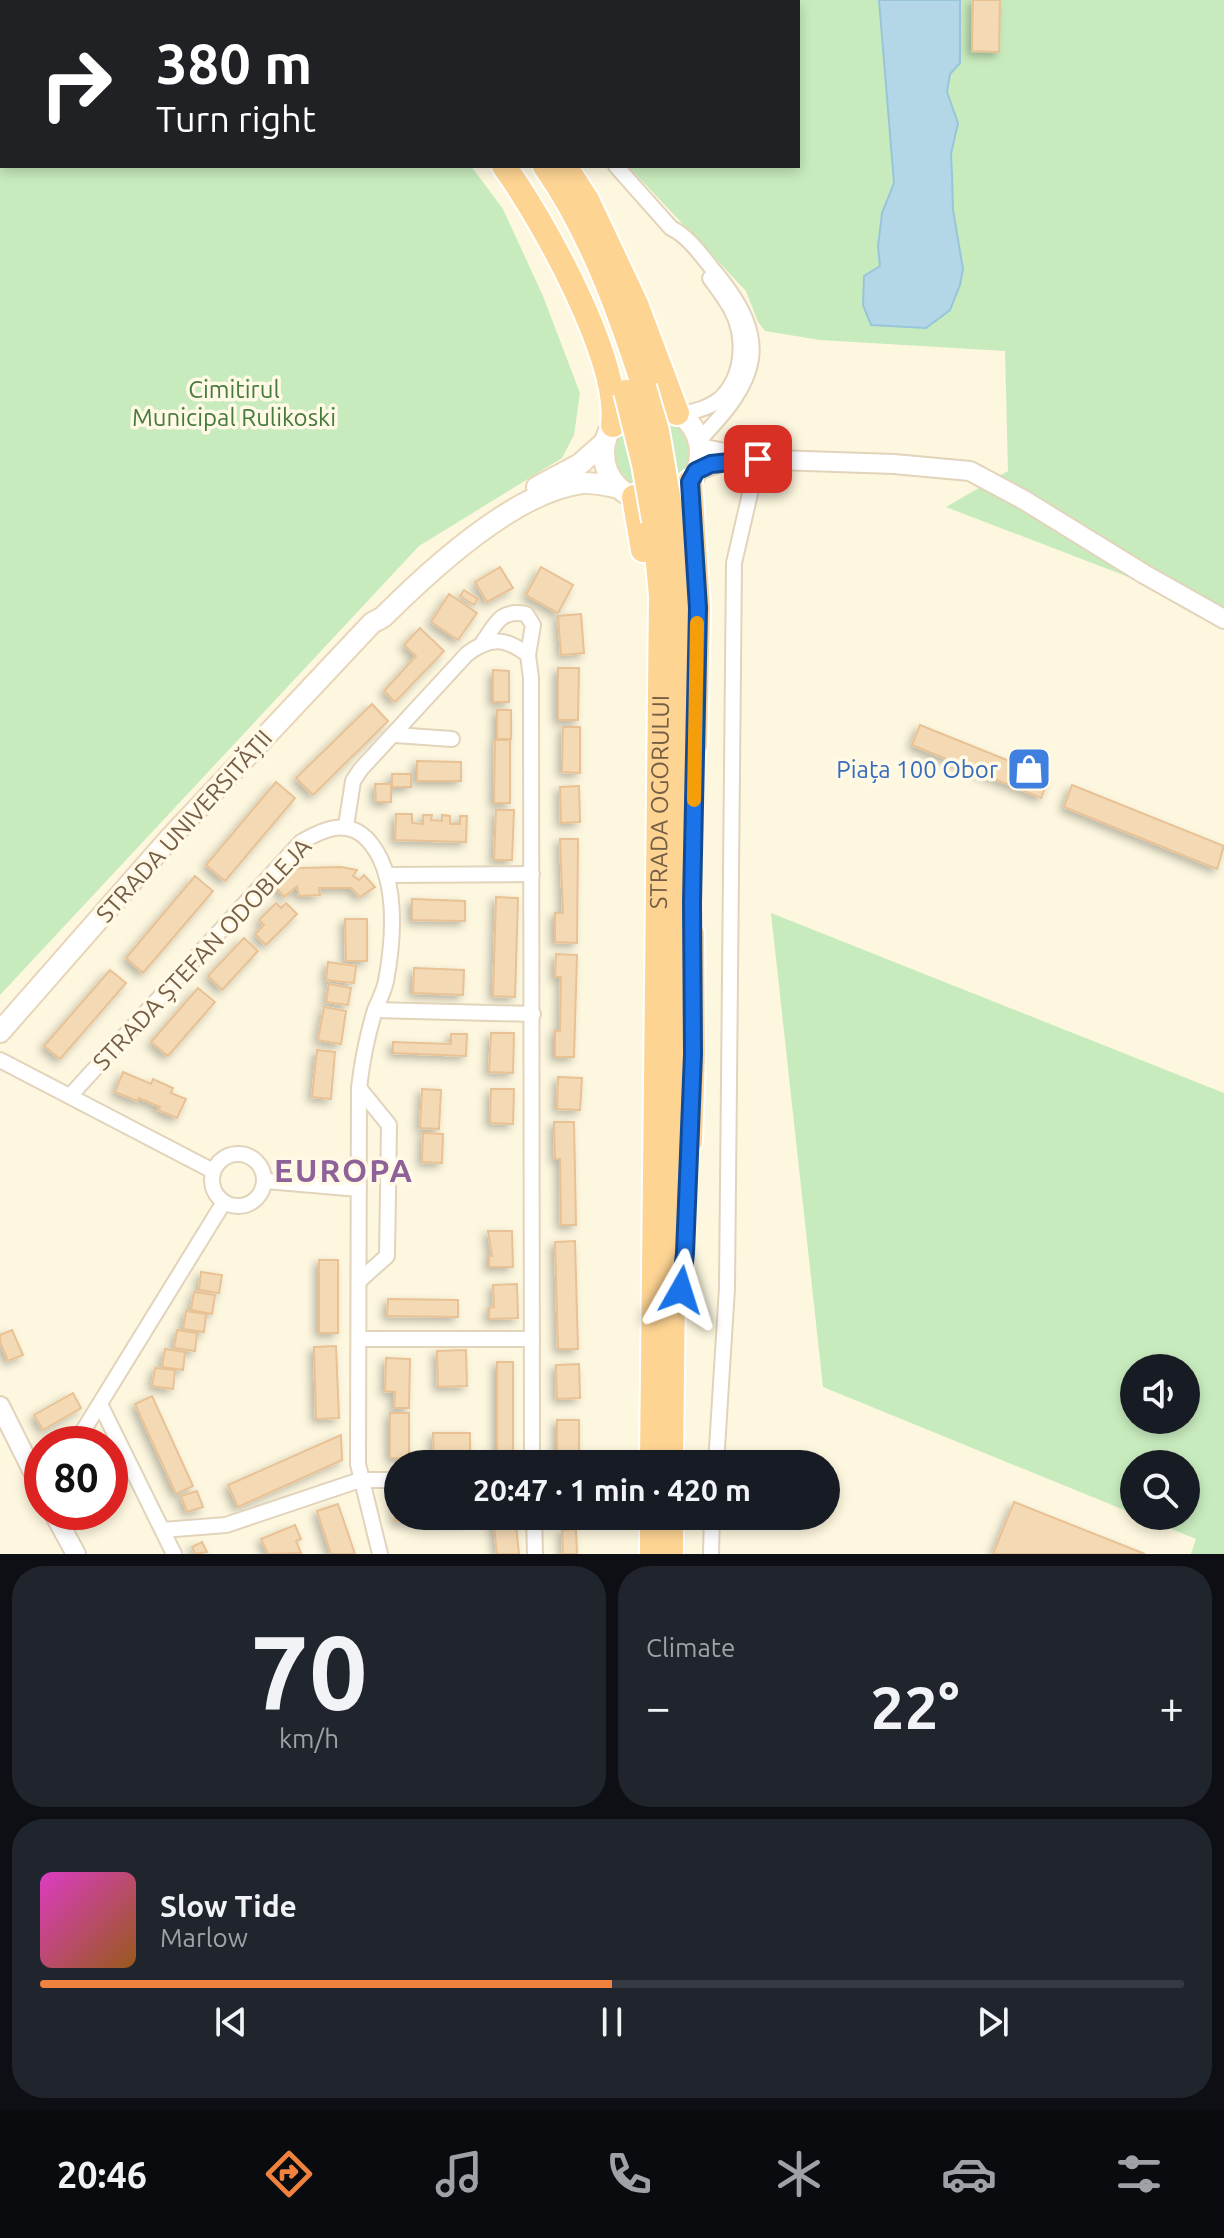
<!DOCTYPE html>
<meta charset="utf-8">
<style>
:root{--surface:#171b24;--page:#20242c;--text:#f1f3f6;--muted:#9ea1a6;--line:#363941;--accent:#ef823d}
body{margin:0;font-family:Ubuntu,sans-serif;background:var(--page);color:var(--text);height:100vh;display:flex;flex-direction:column;font-size:30px;white-space:nowrap}
*{box-sizing:border-box;margin:0}
p{font-size:26px;color:var(--muted)}
.icon{flex:none;width:44px;height:44px;fill:none;stroke:currentColor;stroke-width:2;stroke-linecap:round;stroke-linejoin:round}
.map{position:relative;height:1554px;overflow:hidden}
.side{display:flex;flex-direction:column;gap:12px;padding:12px;background:#0d0f14;flex:1}
.side>*{flex:none}
.guide{position:absolute;left:0px;top:0px;width:800px;height:168px;box-shadow:0 4px 12px #0003;background:#202124;color:#fff;overflow:hidden}
.fabs{position:absolute;left:1120px;top:1354px;display:grid;gap:16px}
.fabs a{display:grid;place-items:center;width:80px;height:80px;border-radius:50%;background:var(--surface);box-shadow:0 4px 12px #0003;font-size:40px}
.speed{position:absolute;left:24px;top:1426px;display:flex;gap:16px;font-size:40px;font-weight:700;text-align:center}
.speed>*{display:grid;place-content:center;width:104px;height:104px;border-radius:50%;background:var(--surface);box-shadow:0 4px 12px #0003;line-height:1}
.speed .limit{border:12px solid #d22;background:#fff;color:#111}
.pin{position:absolute;display:grid;place-items:center;width:68px;height:68px;color:#fff;margin:-34px;border-radius:16px;box-shadow:0 4px 12px #0006}
.me{position:absolute;width:88px;margin:-44px;rotate:6deg;stroke-linejoin:round;filter:drop-shadow(0 0 6px #0008)}
.turn{display:flex;align-items:center;gap:28px;height:168px;padding:0 24px;font-size:36px}
.turn .icon{width:104px;height:104px;stroke-width:2.5}
.turn b{display:block;font-size:56px;line-height:68px}
.big{font-size:60px;font-weight:600;line-height:1.1}
.side .widget{flex:1;display:flex;flex-direction:column;justify-content:center;gap:12px;min-width:0;padding:0 28px;border-radius:32px;background:var(--page)}
.side .dial{align-items:center;gap:0}
.dial b{font-size:104px;line-height:1}
.song{display:flex;align-items:center;gap:24px}
.cover{width:96px;height:96px;border-radius:12px;background:linear-gradient(135deg,hsl(310 70% 55%),hsl(30 70% 35%))}
.played{height:8px;border-radius:4px;background:linear-gradient(90deg,var(--accent) 50%,var(--line) 50%)}
.keys{display:flex;justify-content:space-around;direction:ltr}
.heat{display:flex;justify-content:space-between;align-items:center;font-size:44px;direction:ltr}
.side .tiles{flex:1;display:grid;gap:12px;grid-template-columns:1fr 1fr}
.widget:last-child{grid-column:span 2}
.trip{position:absolute;left:384px;top:1450px;width:456px;height:80px;border-radius:40px;background:var(--surface);box-shadow:0 4px 12px #0003;font-weight:600;line-height:80px;text-align:center}
.tabs{display:flex;height:128px;justify-content:space-around;align-items:center;background:#090b0e;color:var(--muted)}
.tabs .icon{width:56px;height:56px}
.tabs .on{color:var(--accent)}
.tabs b{font-size:36px;color:var(--text)}
.map>svg:first-child{display:block}
.green{fill:#c8ebbd;fill-rule:evenodd}
.water{fill:#b3d7e7;stroke:#99c5da;stroke-width:2}
.building{fill:#f4d9b5;stroke:#e8c295;stroke-width:2;filter:url(#shadow)}
.lines{fill:none;stroke-linecap:round;stroke-linejoin:round}
.minor-casing{stroke:#e2d3bb;stroke-width:18}
.tertiary-casing{stroke:#e2d3bb;stroke-width:22}
.secondary-casing{stroke:#e7d6b8;stroke-width:24}
.trunk-casing{stroke:#fff;stroke-width:28}
.minor{stroke:#fff;stroke-width:14}
.tertiary{stroke:#fff;stroke-width:18}
.secondary{stroke:#fff;stroke-width:20}
.trunk{stroke:#fed493;stroke-width:24}
.trunk-bridge-casing{stroke:#fff;stroke-width:28;stroke-linecap:butt}
.trunk-bridge{stroke:#fed493;stroke-width:24}
.route-casing{stroke:#114b97;stroke-width:20}
.route{stroke:#1a73e8;stroke-width:14}
.slow{stroke:#f59e0b;stroke-width:14}
.labels{text-anchor:middle;dominant-baseline:central;stroke-width:7;stroke-linejoin:round;paint-order:stroke}
.park-label{font-size:24px;fill:#457b3d;stroke:#fff9e6}
.shop-label{font-size:24px;fill:#366cbe;stroke:#fff9e6;text-anchor:end}
.street-label{font-size:24px;fill:#755e46;stroke:#fff9e6}
.district-label{font-size:32px;font-weight:bold;letter-spacing:2px;fill:#8f6199;stroke:#fff9e6}
</style>
<div class="map">
<svg width="1224" height="1554" viewBox="0 0 1224 1554">
<defs>
<filter id="shadow"><feDropShadow dx="-4" dy="4" stdDeviation="4" flood-color="#0004"/></filter>
</defs>
<rect width="100%" height="100%" fill="#fdf7df"/>
<g class="green">
<path d="M0 0H311L314 2H2V166H471L503 209 543 296 580 393 574 435 562 458 419 546 0 995Z"/>
<path d="M472 0H1224V626L1131 578 946 507 1008 471 1005 351 820 340 765 331 758 322 746 291 628 166H798V2Z"/>
<path d="M664 414C703 432 699 460 674 488H629C609 470 606 449 621 426Z"/>
<path d="M771 913 1224 1093V1554H1191L1196 1539 1139 1516H1186V1464H1134V1514L823 1387ZM1186 1368V1420H1134V1368Z"/>
</g>
<path class="water" d="M879 0H960V63L950 74 947 92 958 123 951 154 952 175 953 210 963 269 960 285 950 310 926 328 871 325 863 305 864 276 880 266 878 247 882 213 894 183Z"/>
<g class="building">
<path d="M973 0H1000L999 52 972 51Z"/>
<path d="M500 567 513 588 487 602 475 582Z"/>
<path d="M541 567 573 585 558 613 526 595Z"/>
<path d="M464 590 478 599 474 605 460 596Z"/>
<path d="M449 594 477 613 458 640 431 622Z"/>
<path d="M581 614 584 653 561 655 558 616Z"/>
<path d="M420 628 444 651 395 702 384 691 416 656 404 645Z"/>
<path d="M558 668H579L578 720H558Z"/>
<path d="M493 670 509 671V702H493Z"/>
<path d="M372 704 388 721 313 795 296 778Z"/>
<rect x="497" y="710" width="14" height="29"/>
<path d="M920 725 1049 777 1041 798 912 745Z"/>
<path d="M563 727H580V773L562 772Z"/>
<path d="M495 740H510V803H494Z"/>
<path d="M417 761 461 762V781H417Z"/>
<rect x="392" y="774" width="19" height="13"/>
<path d="M276 782 295 798 225 881 206 865Z"/>
<path d="M375 784H391V802H376Z"/>
<path d="M1072 785 1224 846 1217 869 1064 807Z"/>
<path d="M579 786 580 822 561 823 560 787Z"/>
<path d="M496 810H514L512 860H494Z"/>
<path d="M396 814H412V823L423 824V815H432L431 820 442 821V815L450 816V824H460V816H467L466 842 395 840Z"/>
<path d="M560 839H578L577 943 555 942V913H563Z"/>
<path d="M341 867 357 870 353 876 359 880 364 875 375 887 360 897 351 888H319L320 895 299 896 297 886 284 897 273 884 285 873 300 868Z"/>
<path d="M195 876 213 891 143 973 126 958Z"/>
<path d="M496 897 518 898 515 997 493 996Z"/>
<path d="M412 899 465 901V921L412 920Z"/>
<path d="M276 903 281 908 286 903 297 914 266 945 255 934 264 925 259 920Z"/>
<path d="M345 919H367V961H346Z"/>
<path d="M244 938 258 951 222 990 208 976Z"/>
<path d="M556 954 577 955 574 1057H555V1031H560L561 977H555Z"/>
<path d="M328 962 356 966 354 983 326 980Z"/>
<path d="M414 968 464 970 463 995 413 993Z"/>
<path d="M110 970 126 983 60 1059 44 1046Z"/>
<path d="M329 984 351 988 348 1005 326 1002Z"/>
<path d="M198 988 215 1002 168 1056 151 1042Z"/>
<path d="M324 1007 346 1011 341 1044 318 1040Z"/>
<path d="M491 1033H514L513 1073 489 1072Z"/>
<path d="M451 1034H467L466 1056 393 1053V1042L451 1044Z"/>
<path d="M317 1050 335 1052 331 1099 312 1097Z"/>
<path d="M123 1072 151 1084 153 1079 173 1088 171 1093 186 1099 177 1118 158 1110 160 1107 139 1098 137 1101 115 1092Z"/>
<path d="M558 1077 582 1078 580 1110 557 1109Z"/>
<path d="M422 1089 441 1090 439 1129 420 1128Z"/>
<path d="M491 1089H514L513 1124 490 1123Z"/>
<path d="M554 1122H574L576 1225H561L560 1159H555Z"/>
<path d="M423 1133 443 1134 442 1163 422 1162Z"/>
<path d="M488 1231H512L513 1267H489V1256H492Z"/>
<path d="M575 1241 578 1349H558L555 1242Z"/>
<rect x="319" y="1260" width="19" height="73"/>
<path d="M201 1272 222 1275 219 1293 199 1290Z"/>
<path d="M517 1284 518 1318 489 1319V1308L494 1307 493 1285Z"/>
<path d="M194 1292 215 1295 212 1314 191 1310Z"/>
<path d="M388 1299 458 1300V1317L387 1316Z"/>
<path d="M186 1311 206 1314 204 1332 183 1329Z"/>
<path d="M12 1330 23 1355 8 1361 0 1342V1335Z"/>
<path d="M177 1330 197 1333 195 1351 174 1348Z"/>
<path d="M336 1346 339 1418 316 1419 314 1347Z"/>
<path d="M165 1349 185 1352 183 1370 162 1367Z"/>
<path d="M466 1350 467 1386 438 1387 437 1351Z"/>
<path d="M386 1358 410 1359 409 1408H394L395 1392 385 1391Z"/>
<rect x="497" y="1362" width="16" height="99"/>
<path d="M579 1364 580 1398 557 1399 556 1365Z"/>
<path d="M155 1368 175 1370 173 1389 152 1386Z"/>
<path d="M73 1393 81 1408 43 1430 34 1415Z"/>
<path d="M152 1396 193 1486 176 1494 135 1404Z"/>
<rect x="390" y="1413" width="19" height="45"/>
<rect x="557" y="1420" width="22" height="44"/>
<path d="M433 1433H470V1459L434 1460Z"/>
<path d="M341 1435 342 1460 238 1507 228 1485Z"/>
<path d="M197 1491 203 1507 187 1512 181 1496Z"/>
<path d="M395 1498H398V1516H467V1520L395 1521Z"/>
<path d="M1014 1502 1145 1554H993Z"/>
<path d="M338 1504 355 1554H331L317 1511Z"/>
<path d="M493 1516H515L519 1554H497Z"/>
<path d="M295 1525 301 1539 296 1541 301 1553 268 1554 261 1539Z"/>
<path d="M576 1529 577 1554H563L562 1530Z"/>
<path d="M202 1542 207 1552 195 1554 192 1547Z"/>
</g>
<g class="lines">
<g class="minor-casing">
<g id="minor">
<path d="M467 0 469 2"/>
<path d="M616 166 671 228C688 236 702 256 714 271 773 341 759 379 698 441"/>
<path d="M680 415C694 411 710 408 721 398 744 375 746 337 731 309 725 298 717 288 710 278"/>
<path d="M483 642C496 624 500 609 526 614L533 625 528 655"/>
<path d="M395 735 452 739"/>
<path d="M346 826 353 781 361 769 467 654C490 637 505 637 528 655L531 678 532 1464"/>
<path d="M386 875 532 874"/>
<path d="M375 1010 533 1014"/>
<path d="M0 1060 213 1171"/>
<path d="M359 1088 389 1125 387 1256 359 1281"/>
<path d="M70 1096 301 842C322 830 346 818 367 839 399 873 394 938 386 981 384 991 379 1000 375 1010 367 1036 362 1061 359 1088L358 1464 380 1554"/>
<circle cx="238" cy="1180" r="26"/>
<path d="M266 1181 359 1189"/>
<path d="M359 1339H532"/>
<path d="M100 1404 174 1554"/>
<path d="M75 1444 224 1202"/>
<path d="M716 1464 727 1288 734 563 758 459"/>
<path d="M534 1516 535 1554"/>
<path d="M163 1530 226 1525 360 1480H398"/>
<path d="M711 1554 712 1516"/>
</g>
</g>
<g class="tertiary-casing">
<g id="tertiary">
<path d="M699 448 736 455"/>
<path d="M696 471 724 461 751 459 894 464 970 471 1024 500 1144 574 1224 619"/>
<path d="M0 1406 42 1490"/>
<path d="M53 1512 76 1554"/>
</g>
</g>
<g class="secondary-casing">
<g id="secondary">
<circle cx="652" cy="453" r="48"/>
<path d="M537 487 580 464 605 442"/>
<path d="M0 1032 170 838 372 623 383 617C430 570 514 492 582 483 595 482 608 486 619 488"/>
</g>
</g>
<g class="trunk-casing">
<g id="trunk">
<path d="M354 0 356 2"/>
<path d="M376 0 378 2"/>
<path d="M401 0 403 2"/>
<path d="M426 0 428 2"/>
<path d="M504 166C543 220 621 360 613 425"/>
<path d="M545 166C592 234 619 310 644 387"/>
<path d="M565 166 587 200 636 304 677 413"/>
<path d="M690 482 698 608 695 745"/>
<path d="M634 497 643 550"/>
<path d="M690 1141 693 1054 692 934"/>
<path id="s1" d="M652 1464 661 596 654 521"/>
<path d="M671 1464 679 745V593L672 519"/>
<path d="M671 1516V1554"/>
<path d="M652 1554V1516"/>
</g>
</g>
<use href="#minor" class="minor"/>
<use href="#tertiary" class="tertiary"/>
<use href="#secondary" class="secondary"/>
<use href="#trunk" class="trunk"/>
<g class="trunk-bridge-casing">
<g id="trunk-bridge">
<path d="M644 387 657 431 672 519"/>
<path d="M626 392 644 464 654 521"/>
</g>
</g>
<use href="#trunk-bridge" class="trunk-bridge"/>
</g>
<g class="lines">
<g class="route-casing">
<path id="route" d="M681 1290 685 1253 693 1054 692 902 698 608 690 482 696 471 711 464 758 459"/>
</g>
<use href="#route" class="route"/>
<path class="slow" d="M694 800 697 623"/>
</g>
<defs>
<g id="shop-square" transform="scale(2.3)"><rect x="-9" y="-9" width="18" height="18" rx="4" fill="#3f7fe0" stroke="#fff9e6"/><path d="M-5-2.5h2.3a2.7 3.5 0 0 1 5.4 0H5L5.5 6h-11ZM-1.5-2.5h3a1.5 2.3 0 0 0-3 0Z" fill="#fff"/></g>
</defs>
<g fill-rule="evenodd">
<use href="#shop-square" x="1029" y="769"/>
</g>
<g class="labels">
<g class="park-label">
<text x="234" y="389">Cimitirul<tspan x="234" dy="28">Municipal Rulikoski</tspan></text>
</g>
<g class="shop-label">
<text x="998" y="769">Piața 100 Obor</text>
</g>
<g class="street-label">
<text stroke="none"><textPath href="#s1" startOffset="662">STRADA OGORULUI</textPath></text>
<text transform="translate(184 826) rotate(-48)">STRADA UNIVERSITĂȚII</text>
<text transform="translate(202 954) rotate(-47)">STRADA ȘTEFAN ODOBLEJA</text>
</g>
<g class="district-label">
<text x="344" y="1170">EUROPA</text>
</g>
</g>
</svg>
<div class="fabs">
<a><svg class="icon" aria-label="sound" viewBox="0 0 24 24"><path d="M4 9h4l5-4v14l-5-4H4zM17 9q2 3 0 6"/></svg></a>
<a><svg class="icon" aria-label="search" viewBox="0 0 24 24"><circle cx="10" cy="10" r="6"/><path d="M15 15l6 6"/></svg></a>
</div>
<div class="speed"><div class="limit">80</div></div>
<div class="pin" style="left:758px;top:459px;background:#d93025"><svg class="icon" aria-label="arrive" viewBox="0 0 24 24"><path d="M6 21V4h12l-3 4 3 4H6"/></svg></div>
<svg class="me" style="left:681px;top:1290px" viewBox="-20 -20 40 40"><path d="M0-17L14 15 0 8-14 15z" fill="#1a73e8" stroke="#fff" stroke-width="4"/></svg>
<div class="trip">20:47 · 1 min · 420 m</div>
<div class="guide">
<div class="turn"><svg class="icon" aria-label="right" viewBox="0 0 24 24"><path d="M7 20v-9h11M14 6l5 5-5 5"/></svg><div><b>380 m</b>Turn right</div></div>
</div>
</div>
<section class="side">
<div class="tiles">
<div class="widget dial"><b>70</b><p>km/h</p></div>
<div class="widget"><p>Climate</p>
<div class="heat"><a>−</a><b class="big">22°</b><a>+</a></div>
</div>
<div class="widget">
<div class="song"><i class="cover"></i><div><b>Slow Tide</b><p>Marlow</p></div></div>
<div class="played"></div>
<div class="keys"><svg class="icon" aria-label="previous" viewBox="0 0 24 24"><path d="M18 5L8 12l10 7zM5 5v14"/></svg><svg class="icon" aria-label="pause" viewBox="0 0 24 24"><path d="M8 5v14M16 5v14"/></svg><svg class="icon" aria-label="next" viewBox="0 0 24 24"><path d="M6 5l10 7-10 7zM19 5v14"/></svg></div>
</div>
</div>
</section>
<nav class="tabs">
<b>20:46</b>
<svg class="icon on" aria-label="directions" viewBox="0 0 24 24"><path d="M12 3l9 9-9 9-9-9zM9 14v-3h6M13 9l2 2-2 2"/></svg>
<svg class="icon" aria-label="music" viewBox="0 0 24 24"><path d="M9 18V5l10-2v13"/><circle cx="6" cy="18" r="3"/><circle cx="16" cy="16" r="3"/></svg>
<svg class="icon" aria-label="phone" viewBox="0 0 24 24"><path d="M5 4h4l2 5-3 2q2 4 5 5l2-3 5 2v4C11 20 4 13 5 4z"/></svg>
<svg class="icon" aria-label="climate" viewBox="0 0 24 24"><path d="M12 3v18M4 7l16 10M4 17L20 7"/></svg>
<svg class="icon" aria-label="car" viewBox="0 0 24 24"><path d="M5 17H2v-5l4-1 3-4h7l3 4 3 1v5h-3M9 17h6M6 11h13"/><circle cx="7" cy="17" r="2"/><circle cx="17" cy="17" r="2"/></svg>
<svg class="icon" aria-label="filters" viewBox="0 0 24 24"><path d="M4 7h16M4 17h16"/><circle cx="9" cy="7" r="2"/><circle cx="15" cy="17" r="2"/></svg>
</nav>
